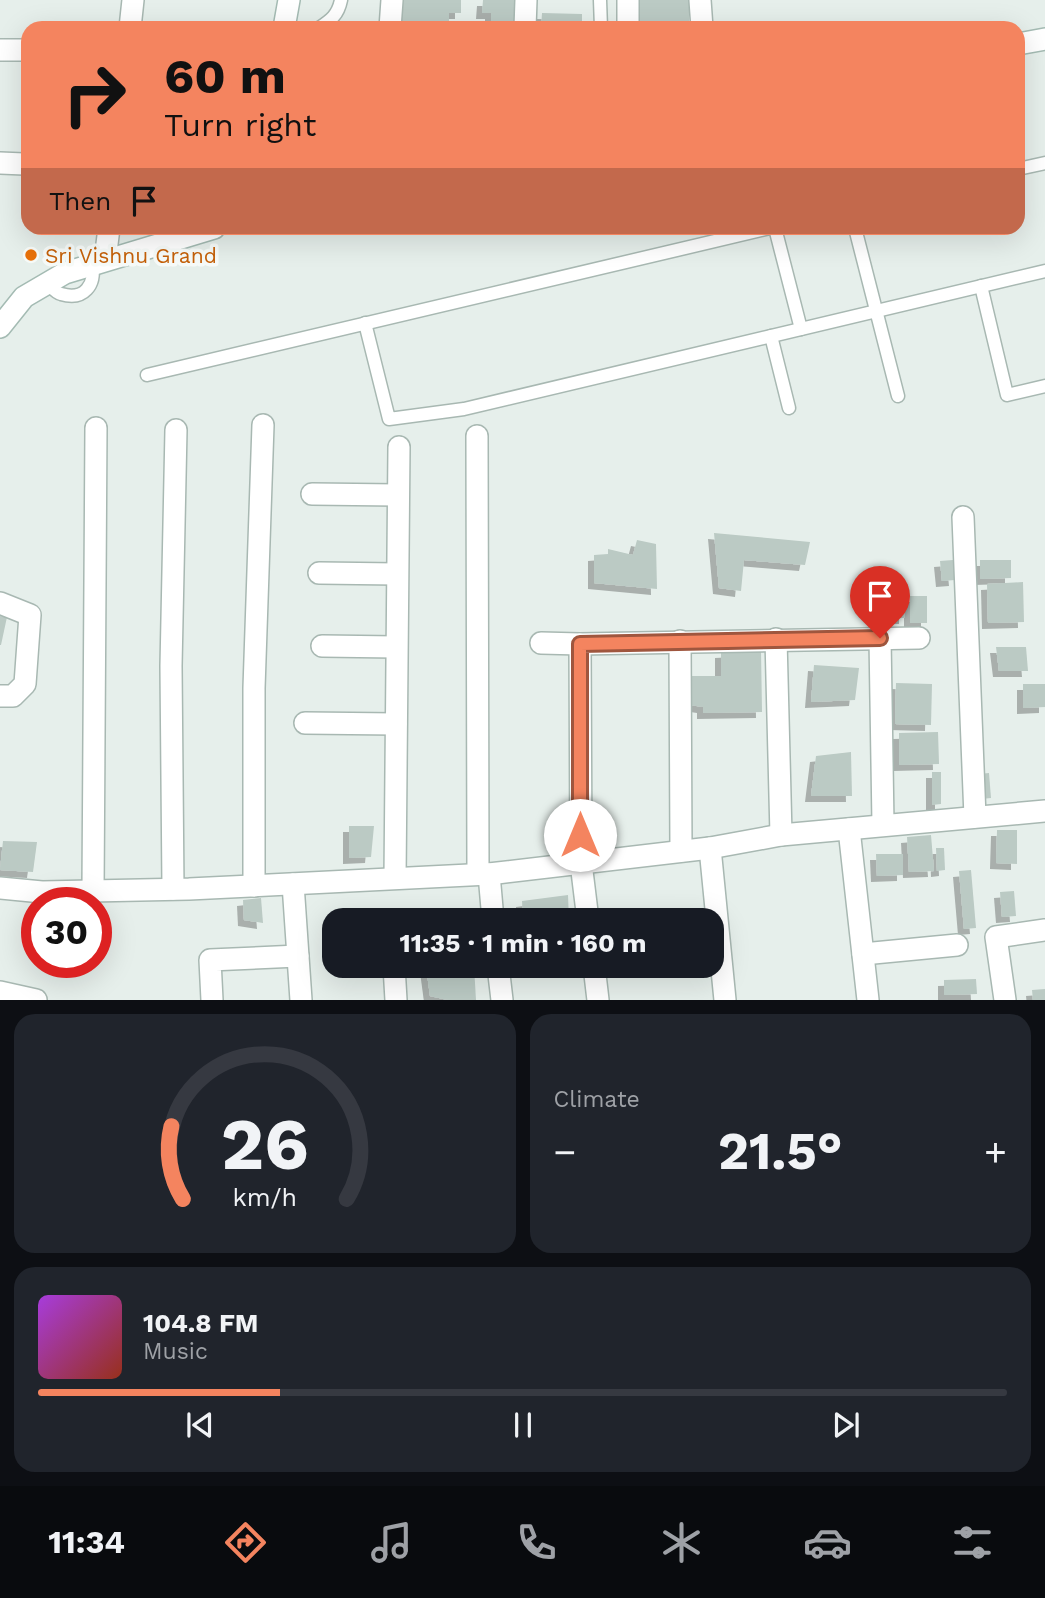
<!DOCTYPE html>
<meta charset="utf-8">
<style>
:root{--surface:#171b24;--page:#20242c;--text:#f1f3f6;--muted:#9ea1a6;--line:#363941;--accent:#f4845f}
body{margin:0;font-family:"Work Sans",sans-serif;background:var(--page);color:var(--text);height:100vh;display:flex;flex-direction:column;font-size:26px;white-space:nowrap}
*{box-sizing:border-box;margin:0}
p{font-size:23px;color:var(--muted)}
.icon{flex:none;width:38px;height:38px;fill:none;stroke:currentColor;stroke-width:2;stroke-linecap:round;stroke-linejoin:round}
.map{position:relative;height:1000px;overflow:hidden}
.sheet{display:flex;flex-direction:column;gap:14px;padding:14px;background:#0d0f14;flex:1}
.sheet>*{flex:none}
.guide{position:absolute;left:21px;top:21px;width:1004px;height:214px;border-radius:21px;box-shadow:0 7px 28px #0002;background:#f4845f;color:#111;overflow:hidden}
.speed{position:absolute;left:21px;top:887px;display:flex;gap:14px;font-size:35px;font-weight:700;text-align:center}
.speed>*{display:grid;place-content:center;width:91px;height:91px;border-radius:50%;background:var(--surface);box-shadow:0 7px 28px #0002;line-height:1}
.speed .limit{border:10px solid #d22;background:#fff;color:#111}
.pin{position:absolute;display:grid;place-items:center;width:60px;height:60px;color:#fff;margin:-72px -30px;border-radius:50% 50% 50% 0;rotate:-45deg;box-shadow:0 0 7px #0007}
.pin .icon{rotate:45deg}
.me{position:absolute;width:77px;margin:-38px;rotate:0deg;stroke-linejoin:round;filter:drop-shadow(0 0 5px #0008)}
.turn{display:flex;align-items:center;gap:24px;height:147px;padding:0 28px;font-size:32px}
.turn .icon{width:91px;height:91px;stroke-width:2.5}
.turn b{display:block;font-size:49px;line-height:60px}
.then{display:flex;align-items:center;height:66px;padding:0 28px;background:#0003;gap:14px;font-size:26px}
.big{font-size:52px;font-weight:700;line-height:1.1}
.sheet .tile{flex:1;display:flex;flex-direction:column;justify-content:center;gap:10px;min-width:0;padding:0 24px;border-radius:21px;background:var(--page)}
.sheet .dial{align-items:center;gap:0}
.dial svg{height:182px;overflow:visible;fill:none;stroke:var(--line);stroke-width:7;stroke-linecap:round;text-anchor:middle}
.dial text{fill:var(--text);stroke:none}
.song{display:flex;align-items:center;gap:21px}
.cover{width:84px;height:84px;border-radius:10px;background:linear-gradient(135deg,hsl(280 70% 55%),hsl(10 70% 35%))}
.played{height:7px;border-radius:4px;background:linear-gradient(90deg,var(--accent) 25%,var(--line) 25%)}
.keys{display:flex;justify-content:space-around;direction:ltr}
.heat{display:flex;justify-content:space-between;align-items:center;font-size:38px;direction:ltr}
.sheet .tiles{flex:1;display:grid;gap:14px;grid-template-columns:1fr 1fr}
.tile:last-child{grid-column:span 2}
.trip{position:absolute;left:322px;top:908px;width:402px;height:70px;border-radius:21px;background:var(--surface);box-shadow:0 7px 28px #0002;font-weight:700;line-height:70px;text-align:center}
.tab-bar{display:flex;height:112px;justify-content:space-around;align-items:center;background:#090b0e;color:var(--muted)}
.tab-bar .icon{width:49px;height:49px}
.tab-bar .active{color:var(--accent)}
.tab-bar b{font-size:32px;color:var(--text)}
.map>svg:first-child{display:block}
.building{fill:#bbcac4;filter:url(#shadow)}
.lines{fill:none;stroke-linecap:round;stroke-linejoin:round}
.lane-casing{stroke:#a8b8b2;stroke-width:15}
.street-casing{stroke:#a8b8b2;stroke-width:24}
.secondary-casing{stroke:#a4bbb3;stroke-width:24}
.lane{stroke:#fff;stroke-width:12}
.street{stroke:#fff;stroke-width:21}
.secondary{stroke:#fff;stroke-width:21}
.route-casing{stroke:#9f563e;stroke-width:18}
.route{stroke:#f4845f;stroke-width:12}
.food-dot{fill:#e8710a;stroke:#f7fbf9;stroke-width:2.5}
.labels{text-anchor:middle;dominant-baseline:central;stroke-width:7;stroke-linejoin:round;paint-order:stroke}
.food-label{font-size:21px;fill:#c56008;stroke:#f7fbf9;text-anchor:start}
</style>
<div class="map">
<svg width="1045" height="1000" viewBox="0 0 1045 1000">
<defs>
<filter id="shadow"><feDropShadow dx="-6" dy="6" stdDeviation="0" flood-color="#0004"/></filter>
</defs>
<rect width="100%" height="100%" fill="#e6efeb"/>
<g class="building">
<path d="M402 0H461V13H449V28H401Z"/>
<path d="M483 0H522L521 28H491V13H482Z"/>
<path d="M636 0H689V28H637Z"/>
<path d="M542 13 582 14V28H541Z"/>
<path d="M714 533 810 542 805 565 744 560 741 591 719 588Z"/>
<path d="M637 540 656 544 657 589 594 583V555L608 554V549L633 555Z"/>
<path d="M953 560 955 580 942 581 940 561Z"/>
<path d="M980 560H1011V578L980 579Z"/>
<path d="M1023 582 1024 622 988 623 987 584Z"/>
<rect x="882" y="585" width="23" height="33"/>
<rect x="910" y="596" width="17" height="27"/>
<path d="M0 616 7 617 1 645H0Z"/>
<path d="M996 647H1026L1028 671H999Z"/>
<path d="M761 650 762 712 703 713V707L690 705 687 676H721V652Z"/>
<path d="M814 665 859 668 855 700 811 702Z"/>
<path d="M896 683 932 684 931 725 895 724Z"/>
<path d="M1023 684H1045V707L1023 708Z"/>
<path d="M938 732 939 764 899 765V733Z"/>
<path d="M851 752 852 796H811L816 756Z"/>
<path d="M932 772H941V804L932 805Z"/>
<path d="M989 773 991 798 981 799 979 774Z"/>
<path d="M349 826H374L371 857 349 858Z"/>
<path d="M997 830H1017V864L996 863Z"/>
<path d="M931 835 934 871 909 872 907 837Z"/>
<path d="M3 841 37 842 33 872 0 870Z"/>
<path d="M936 848H944L945 870 937 871Z"/>
<path d="M876 854H903V875L877 876Z"/>
<path d="M971 870 976 928 964 929 959 871Z"/>
<path d="M1014 891 1016 916 1002 917 1000 892Z"/>
<path d="M568 895 569 920H523L522 901Z"/>
<path d="M261 898 263 923 244 920 243 900Z"/>
<path d="M426 966H474L476 1000H448L430 996Z"/>
<path d="M976 979 977 994 944 995V980Z"/>
<path d="M1045 989V1000H1033L1032 990Z"/>
</g>
<g class="lines">
<g class="lane-casing">
<g id="lane">
<path d="M600 0 601 28"/>
<path d="M319 28C331 20 338 15 341 0"/>
<path d="M1018 169 1045 163"/>
<path d="M775 228 801 329"/>
<path d="M855 228 898 396"/>
<path d="M47 283C51 287 56 293 61 294 84 301 96 285 92 264"/>
<path d="M981 286 1007 395 1045 386"/>
<path d="M365 323 389 419 464 409 1045 271"/>
<path d="M771 336 789 408"/>
<path d="M147 375 770 228"/>
</g>
</g>
<g class="street-casing">
<g id="street">
<path d="M628 0V28"/>
<path d="M700 0 702 28"/>
<path d="M130 28 133 0"/>
<path d="M390 28 392 0"/>
<path d="M525 28 526 0"/>
<path d="M0 50H28"/>
<path d="M0 163 24 164"/>
<path d="M105 260 109 228"/>
<path d="M477 436 478 874"/>
<path d="M312 494 397 495"/>
<path d="M963 517 975 817"/>
<path d="M319 573 397 574"/>
<path d="M0 603 30 615 25 684 13 696H0"/>
<path d="M880 638 883 824"/>
<path d="M776 639 781 835"/>
<path d="M680 641 681 851"/>
<path d="M541 643 580 644 919 638"/>
<path d="M580 644 581 863 588 920"/>
<path d="M322 646 396 647"/>
<path d="M305 723 396 724"/>
<path d="M849 829 868 1000"/>
<path d="M710 848 725 1000"/>
<path d="M489 874 493 920"/>
<path d="M395 878 399 447"/>
<path d="M293 884 301 1000"/>
<path d="M254 886V688L263 425"/>
<path d="M0 888 42 892 189 889 489 874 710 848 781 835 1045 811"/>
<path d="M173 889 171 666 176 430"/>
<path d="M93 891 96 428"/>
<path d="M863 954 957 945"/>
<path d="M394 966 396 1000"/>
<path d="M498 966 502 1000"/>
<path d="M594 966 598 1000"/>
<path d="M0 992 36 1000"/>
<path d="M212 1000 210 960 298 956"/>
<path d="M1005 1000 996 937 1045 930"/>
</g>
</g>
<g class="secondary-casing">
<g id="secondary">
<path d="M284 28 289 0"/>
<path d="M1018 44 1045 39"/>
<path d="M0 327 24 297 65 273 214 228"/>
</g>
</g>
<use href="#lane" class="lane"/>
<use href="#street" class="street"/>
<use href="#secondary" class="secondary"/>
</g>
<g class="lines">
<g class="route-casing">
<path id="route" d="M580 835V644L880 638"/>
</g>
<use href="#route" class="route"/>
</g>
<circle class="food-dot" cx="31" cy="255" r="7"/>
<g class="labels">
<g class="food-label">
<text x="45" y="255">Sri Vishnu Grand</text>
</g>
</g>
</svg>
<div class="speed"><div class="limit">30</div></div>
<div class="pin" style="left:880px;top:638px;background:#d93025"><svg class="icon" aria-label="arrive" viewBox="0 0 24 24"><path d="M6 21V4h12l-3 4 3 4H6"/></svg></div>
<svg class="me" style="left:580px;top:835px" viewBox="-20 -20 40 40"><circle r="19" fill="#fff"/><path d="M0-13L10 11 0 6-10 11z" fill="#f4845f"/></svg>
<div class="trip">11:35 · 1 min · 160 m</div>
<div class="guide">
<div class="turn"><svg class="icon" aria-label="right" viewBox="0 0 24 24"><path d="M7 20v-9h11M14 6l5 5-5 5"/></svg><div><b>60 m</b>Turn right</div></div>
<div class="then">Then<svg class="icon" aria-label="arrive" viewBox="0 0 24 24"><path d="M6 21V4h12l-3 4 3 4H6"/></svg></div>
</div>
</div>
<section class="sheet">
<div class="tiles">
<div class="tile dial"><svg viewBox="0 0 100 80">
<path d="M14 69A42 42 0 1 1 86 69"/>
<path d="M14 69A42 42 0 0 1 9 37" stroke="#f4845f"/>
<text x="50" y="56" font-size="32" font-weight="700">26</text>
<text x="50" y="72" font-size="11">km/h</text>
</svg></div>
<div class="tile"><p>Climate</p>
<div class="heat"><a>−</a><b class="big">21.5°</b><a>+</a></div>
</div>
<div class="tile">
<div class="song"><i class="cover"></i><div><b>104.8 FM</b><p>Music</p></div></div>
<div class="played"></div>
<div class="keys"><svg class="icon" aria-label="previous" viewBox="0 0 24 24"><path d="M18 5L8 12l10 7zM5 5v14"/></svg><svg class="icon" aria-label="pause" viewBox="0 0 24 24"><path d="M8 5v14M16 5v14"/></svg><svg class="icon" aria-label="next" viewBox="0 0 24 24"><path d="M6 5l10 7-10 7zM19 5v14"/></svg></div>
</div>
</div>
</section>
<nav class="tab-bar">
<b>11:34</b>
<svg class="icon active" aria-label="directions" viewBox="0 0 24 24"><path d="M12 3l9 9-9 9-9-9zM9 14v-3h6M13 9l2 2-2 2"/></svg>
<svg class="icon" aria-label="music" viewBox="0 0 24 24"><path d="M9 18V5l10-2v13"/><circle cx="6" cy="18" r="3"/><circle cx="16" cy="16" r="3"/></svg>
<svg class="icon" aria-label="phone" viewBox="0 0 24 24"><path d="M5 4h4l2 5-3 2q2 4 5 5l2-3 5 2v4C11 20 4 13 5 4z"/></svg>
<svg class="icon" aria-label="climate" viewBox="0 0 24 24"><path d="M12 3v18M4 7l16 10M4 17L20 7"/></svg>
<svg class="icon" aria-label="car" viewBox="0 0 24 24"><path d="M5 17H2v-5l4-1 3-4h7l3 4 3 1v5h-3M9 17h6M6 11h13"/><circle cx="7" cy="17" r="2"/><circle cx="17" cy="17" r="2"/></svg>
<svg class="icon" aria-label="filters" viewBox="0 0 24 24"><path d="M4 7h16M4 17h16"/><circle cx="9" cy="7" r="2"/><circle cx="15" cy="17" r="2"/></svg>
</nav>
